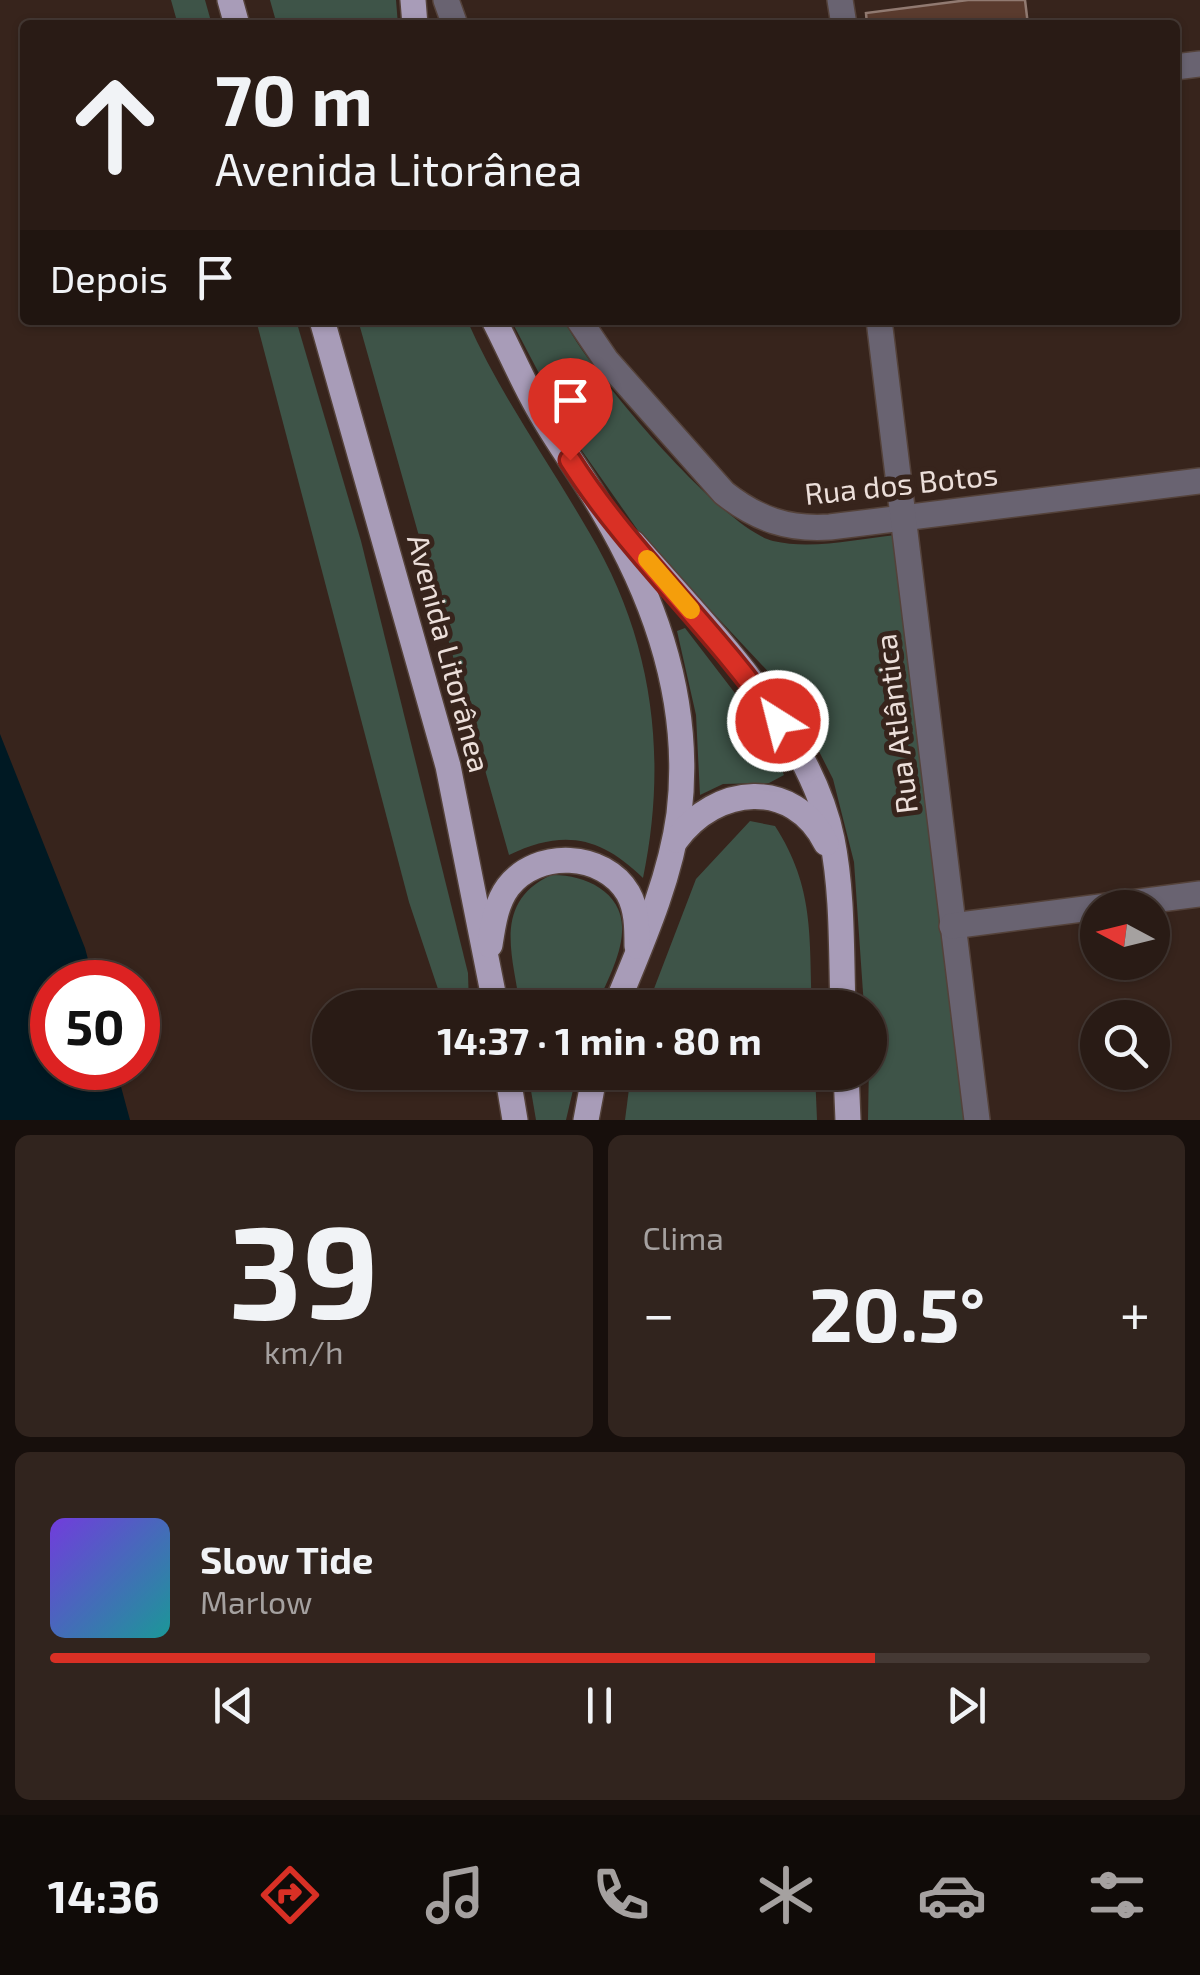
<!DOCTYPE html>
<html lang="pt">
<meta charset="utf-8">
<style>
:root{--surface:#291b15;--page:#31241e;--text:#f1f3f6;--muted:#a5a1a0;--line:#453934;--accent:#d93025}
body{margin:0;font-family:"Exo 2",sans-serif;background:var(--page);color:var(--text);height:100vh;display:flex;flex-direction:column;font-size:38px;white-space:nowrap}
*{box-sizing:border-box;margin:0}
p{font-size:32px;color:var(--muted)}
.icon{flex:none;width:55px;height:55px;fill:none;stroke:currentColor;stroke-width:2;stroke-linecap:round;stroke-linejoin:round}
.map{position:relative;height:1120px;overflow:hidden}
.drawer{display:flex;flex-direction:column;gap:15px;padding:15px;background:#170f0c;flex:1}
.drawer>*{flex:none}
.hud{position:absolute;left:20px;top:20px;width:1160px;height:305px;border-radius:10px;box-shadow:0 2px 8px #0004,0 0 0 2px var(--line);background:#291b15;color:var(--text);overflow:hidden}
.needle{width:65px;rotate:277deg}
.fabs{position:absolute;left:1080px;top:890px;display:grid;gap:20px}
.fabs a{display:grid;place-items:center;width:90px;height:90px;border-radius:50%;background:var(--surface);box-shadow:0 2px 8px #0004,0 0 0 2px var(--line);font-size:50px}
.speed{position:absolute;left:30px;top:960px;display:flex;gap:20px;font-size:50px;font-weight:700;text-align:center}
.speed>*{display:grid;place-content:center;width:130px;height:130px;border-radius:50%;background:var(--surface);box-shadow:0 2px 8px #0004,0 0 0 2px var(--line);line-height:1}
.speed .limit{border:15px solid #d22;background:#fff;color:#111}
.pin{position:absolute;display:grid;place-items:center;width:85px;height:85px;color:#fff;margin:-102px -42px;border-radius:50% 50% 50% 0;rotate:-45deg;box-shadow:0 0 10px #0007}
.pin .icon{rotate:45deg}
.me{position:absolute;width:110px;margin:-55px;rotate:324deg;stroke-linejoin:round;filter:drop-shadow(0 0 8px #0008)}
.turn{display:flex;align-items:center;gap:35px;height:210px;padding:0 30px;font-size:45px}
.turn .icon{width:130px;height:130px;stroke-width:2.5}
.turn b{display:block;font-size:70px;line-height:85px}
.then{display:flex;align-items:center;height:95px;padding:0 30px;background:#0003;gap:20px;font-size:38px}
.big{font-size:75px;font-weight:700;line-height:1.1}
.drawer .widget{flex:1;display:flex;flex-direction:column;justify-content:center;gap:15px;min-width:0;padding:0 35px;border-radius:15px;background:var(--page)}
.drawer .dial{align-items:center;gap:0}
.dial b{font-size:130px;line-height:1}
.song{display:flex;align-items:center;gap:30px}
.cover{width:120px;height:120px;border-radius:15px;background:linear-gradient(135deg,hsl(260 70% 55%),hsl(180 70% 35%))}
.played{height:10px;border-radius:5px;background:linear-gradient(90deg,var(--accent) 75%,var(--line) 75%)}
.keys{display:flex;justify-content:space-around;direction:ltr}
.heat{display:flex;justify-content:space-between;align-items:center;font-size:55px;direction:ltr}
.drawer .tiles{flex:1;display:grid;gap:15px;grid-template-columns:1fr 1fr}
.widget:last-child{grid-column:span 2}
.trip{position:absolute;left:312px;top:990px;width:575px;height:100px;border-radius:50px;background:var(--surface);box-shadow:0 2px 8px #0004,0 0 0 2px var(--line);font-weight:700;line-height:100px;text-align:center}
.dock{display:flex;height:160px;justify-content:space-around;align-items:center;background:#100b08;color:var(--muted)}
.dock .icon{width:70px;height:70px}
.dock .on{color:var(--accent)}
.dock b{font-size:45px;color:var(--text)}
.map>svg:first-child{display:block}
.green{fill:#3e5448}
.water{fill:#001923}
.building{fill:#5a3b2e;stroke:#917a71;stroke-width:2.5}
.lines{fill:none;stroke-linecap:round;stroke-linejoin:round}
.minor-casing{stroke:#54423a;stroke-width:28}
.major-casing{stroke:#54423a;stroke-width:28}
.minor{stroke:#696371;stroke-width:25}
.major{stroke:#a89cb8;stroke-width:25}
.route-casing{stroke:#8d1f18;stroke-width:25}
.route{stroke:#d93025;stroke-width:18}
.slow{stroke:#f59e0b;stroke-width:18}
.labels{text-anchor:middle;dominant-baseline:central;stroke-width:10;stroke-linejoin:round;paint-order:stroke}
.street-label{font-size:30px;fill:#ecdfda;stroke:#37241c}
</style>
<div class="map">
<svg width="1200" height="1120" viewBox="0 0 1200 1120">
<rect width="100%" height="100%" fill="#37241c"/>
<g class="green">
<path d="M171 0H205L212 25H178Z"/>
<path d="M270 0H396L398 25H277Z"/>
<path d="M256 320H296L361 541 468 973 469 1007H444L409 902Z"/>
<path d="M358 320H467C500 395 548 461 589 532 653 639 668 757 643 878 600 836 563 829 509 855Z"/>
<path d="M511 320H564C587 369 722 528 773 541 812 550 857 539 896 535L967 1120H868L870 1008 864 1007 854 862 833 779 791 696 644 539 573 438Z"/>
<path d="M685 628 764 731 784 775 769 783 723 784 700 795 696 715 677 631Z"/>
<path d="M750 821 775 826C815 888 809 937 812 1007H647L696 879Z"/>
<path d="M551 875C584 874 625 892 622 932 621 957 605 985 596 1007H520C513 955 492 903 551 875Z"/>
<path d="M528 1073H577L566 1120H536Z"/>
<path d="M631 1073H815L817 1120H625Z"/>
</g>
<path class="water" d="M0 734 85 948 94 982H52V1068H116L130 1120H0Z"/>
<path class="building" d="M968 0H1025L1028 25H867L866 13Z"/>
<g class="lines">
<g class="minor-casing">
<g id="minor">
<path d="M446 0 455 25"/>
<path d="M840 0 844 25"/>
<path d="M1175 67 1200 64"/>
<path d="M579 320 606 360 724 493C757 519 788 530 830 527L1200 481"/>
<path d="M879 320 977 1120"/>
<path d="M952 926 1200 894"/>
</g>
</g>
<g class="major-casing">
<g id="major">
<path d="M230 0 237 25"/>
<path d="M413 0 415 25"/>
<path d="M322 320 448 766 496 1008"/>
<path d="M494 320C509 349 522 380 538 408 558 444 583 476 603 511 657 602 692 706 679 814 670 881 641 945 615 1008"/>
<path d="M633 543C705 626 810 729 832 839 843 894 841 952 843 1008"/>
<path d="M676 840C716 785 793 778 826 843"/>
<path d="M490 945C493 925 496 903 508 887 537 849 604 852 628 893 637 909 637 928 637 946"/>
<path d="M507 1072 515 1120"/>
<path d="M846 1072 848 1120"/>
<path d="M586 1120 595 1072"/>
</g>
</g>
<use href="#minor" class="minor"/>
<use href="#major" class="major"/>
</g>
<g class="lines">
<g class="route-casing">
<path id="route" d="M570 460C630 554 715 629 778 721"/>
</g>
<use href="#route" class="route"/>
<path class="slow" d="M647 559 691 610"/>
</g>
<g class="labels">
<g class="street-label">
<text transform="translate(901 483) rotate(-6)">Rua dos Botos</text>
<text transform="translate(450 653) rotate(75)">Avenida Litorânea</text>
<text transform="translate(895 724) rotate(-97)">Rua Atlântica</text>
</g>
</g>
</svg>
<div class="fabs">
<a><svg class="needle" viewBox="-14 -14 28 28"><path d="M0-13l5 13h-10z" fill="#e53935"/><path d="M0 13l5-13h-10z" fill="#a5a1a0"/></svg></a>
<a><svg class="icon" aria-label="search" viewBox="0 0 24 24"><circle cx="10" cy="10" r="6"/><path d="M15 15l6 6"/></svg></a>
</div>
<div class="speed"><div class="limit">50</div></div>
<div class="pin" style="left:570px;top:460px;background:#d93025"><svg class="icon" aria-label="arrive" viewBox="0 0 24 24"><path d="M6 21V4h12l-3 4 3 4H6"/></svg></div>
<svg class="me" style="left:778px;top:721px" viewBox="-20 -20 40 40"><circle r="17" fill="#d93025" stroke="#fff" stroke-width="3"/><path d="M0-11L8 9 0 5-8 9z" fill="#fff"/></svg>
<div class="trip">14:37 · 1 min · 80 m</div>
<div class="hud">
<div class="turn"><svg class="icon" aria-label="ahead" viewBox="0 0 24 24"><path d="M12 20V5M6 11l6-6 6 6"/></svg><div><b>70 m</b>Avenida Litorânea</div></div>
<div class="then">Depois<svg class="icon" aria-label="arrive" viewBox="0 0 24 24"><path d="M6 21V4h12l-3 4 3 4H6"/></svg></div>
</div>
</div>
<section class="drawer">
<div class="tiles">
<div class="widget dial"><b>39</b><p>km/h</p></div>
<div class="widget"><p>Clima</p>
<div class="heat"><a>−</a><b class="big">20.5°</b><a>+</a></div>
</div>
<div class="widget">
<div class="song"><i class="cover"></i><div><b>Slow Tide</b><p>Marlow</p></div></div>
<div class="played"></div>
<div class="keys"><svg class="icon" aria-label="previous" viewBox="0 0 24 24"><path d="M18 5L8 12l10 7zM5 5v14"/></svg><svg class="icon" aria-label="pause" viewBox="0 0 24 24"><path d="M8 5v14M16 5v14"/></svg><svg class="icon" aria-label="next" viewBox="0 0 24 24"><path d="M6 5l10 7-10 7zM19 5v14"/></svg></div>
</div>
</div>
</section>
<nav class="dock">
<b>14:36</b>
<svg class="icon on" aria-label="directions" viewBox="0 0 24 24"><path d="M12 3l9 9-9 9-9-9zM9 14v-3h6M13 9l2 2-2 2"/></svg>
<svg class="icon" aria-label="music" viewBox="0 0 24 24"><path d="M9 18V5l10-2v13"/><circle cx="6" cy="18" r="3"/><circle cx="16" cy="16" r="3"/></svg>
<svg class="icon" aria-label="phone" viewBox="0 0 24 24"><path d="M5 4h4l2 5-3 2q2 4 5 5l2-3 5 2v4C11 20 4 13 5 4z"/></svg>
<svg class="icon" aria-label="climate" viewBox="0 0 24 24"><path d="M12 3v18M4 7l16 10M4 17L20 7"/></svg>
<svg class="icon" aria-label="car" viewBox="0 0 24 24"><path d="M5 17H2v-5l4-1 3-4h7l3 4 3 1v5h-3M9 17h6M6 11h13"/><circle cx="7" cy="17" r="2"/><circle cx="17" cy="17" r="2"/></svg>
<svg class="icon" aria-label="filters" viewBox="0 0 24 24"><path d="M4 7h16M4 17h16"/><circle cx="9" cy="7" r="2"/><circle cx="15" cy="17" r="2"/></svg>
</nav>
